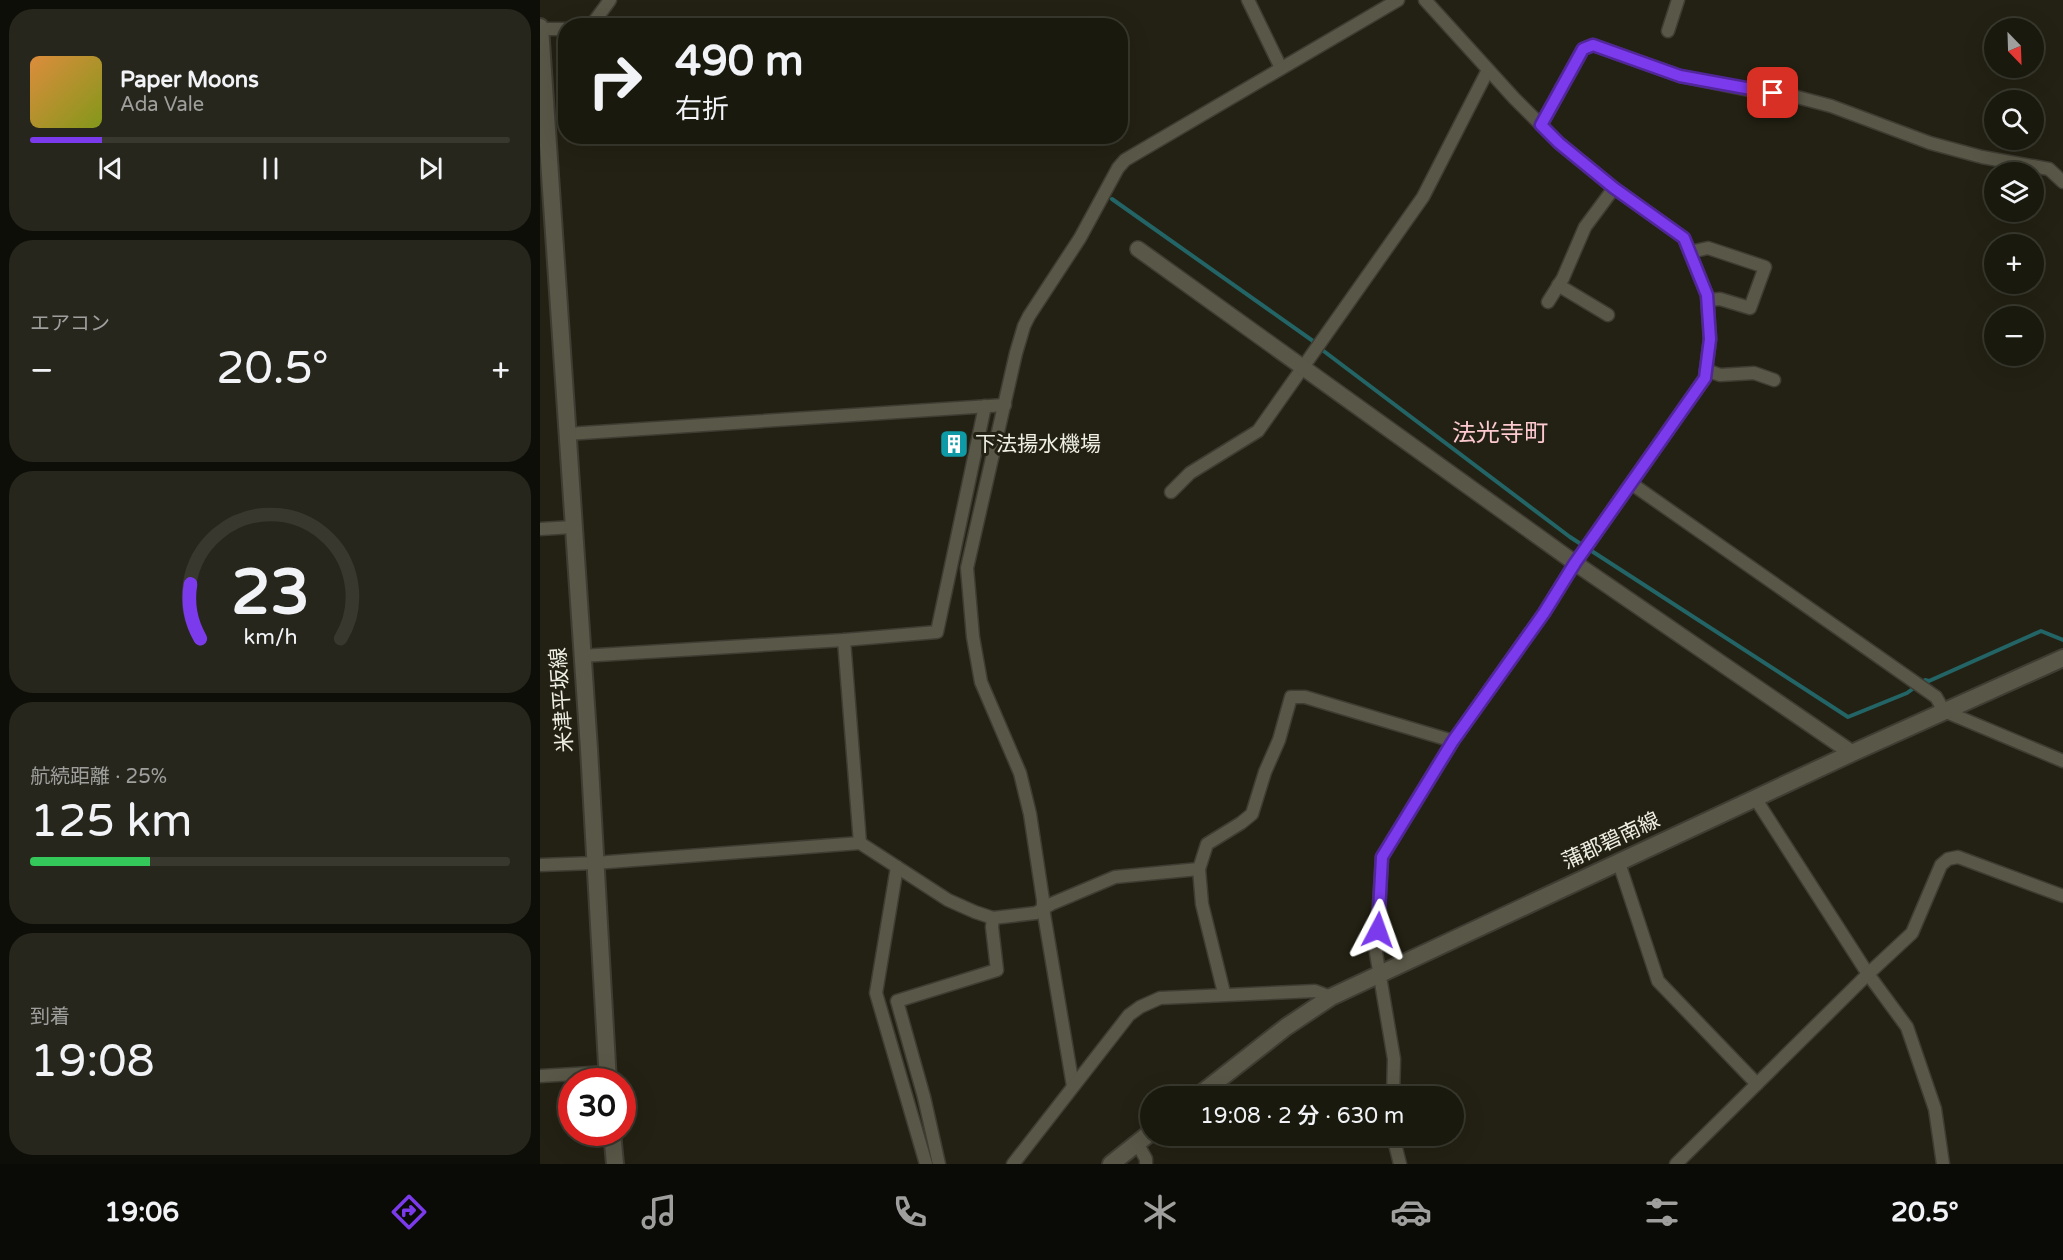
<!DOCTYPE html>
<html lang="ja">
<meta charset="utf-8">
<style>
:root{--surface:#1a190e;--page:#27261c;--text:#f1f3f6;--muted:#9fa09e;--line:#38382e;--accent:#7c3aed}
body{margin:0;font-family:"Varela Round","Noto Sans JP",sans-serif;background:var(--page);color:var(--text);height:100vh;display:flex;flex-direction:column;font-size:22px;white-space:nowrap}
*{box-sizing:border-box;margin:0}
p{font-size:20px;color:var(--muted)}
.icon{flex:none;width:33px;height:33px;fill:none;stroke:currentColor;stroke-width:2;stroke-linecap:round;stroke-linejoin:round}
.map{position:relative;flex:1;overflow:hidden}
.drawer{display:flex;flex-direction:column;gap:9px;padding:9px;background:#0e0e08;width:540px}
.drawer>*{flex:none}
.banner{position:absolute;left:18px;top:18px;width:570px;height:126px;border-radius:24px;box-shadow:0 6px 24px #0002,0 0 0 2px var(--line);background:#1a190e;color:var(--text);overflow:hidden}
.needle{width:39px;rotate:157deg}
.fabs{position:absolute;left:1444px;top:18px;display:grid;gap:12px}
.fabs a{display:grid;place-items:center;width:60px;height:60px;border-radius:50%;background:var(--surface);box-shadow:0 6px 24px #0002,0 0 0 2px var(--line);font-size:30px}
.speed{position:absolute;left:18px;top:1068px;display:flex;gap:12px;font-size:30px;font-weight:700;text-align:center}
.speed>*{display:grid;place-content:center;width:78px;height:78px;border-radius:50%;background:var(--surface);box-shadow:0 6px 24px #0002,0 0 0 2px var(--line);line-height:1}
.speed .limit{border:9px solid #d22;background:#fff;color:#111}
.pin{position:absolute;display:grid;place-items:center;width:51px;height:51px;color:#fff;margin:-26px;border-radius:12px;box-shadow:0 3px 9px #0006}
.me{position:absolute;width:66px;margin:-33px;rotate:4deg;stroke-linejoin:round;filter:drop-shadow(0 0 4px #0008)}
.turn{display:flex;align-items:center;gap:21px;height:126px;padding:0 18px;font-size:27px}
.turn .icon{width:78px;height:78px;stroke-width:2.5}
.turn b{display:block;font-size:42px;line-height:51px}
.big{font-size:45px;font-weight:600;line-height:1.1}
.drawer .card{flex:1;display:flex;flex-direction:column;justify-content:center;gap:9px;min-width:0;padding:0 21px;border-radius:24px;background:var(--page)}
.drawer .dial{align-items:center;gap:0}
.dial svg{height:156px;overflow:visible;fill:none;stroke:var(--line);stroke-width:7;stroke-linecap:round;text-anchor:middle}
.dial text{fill:var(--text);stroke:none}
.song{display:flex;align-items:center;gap:18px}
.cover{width:72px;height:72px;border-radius:9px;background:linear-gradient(135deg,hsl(30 70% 55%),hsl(70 70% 35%))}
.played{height:6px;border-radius:3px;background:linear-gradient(90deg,var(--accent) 15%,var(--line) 15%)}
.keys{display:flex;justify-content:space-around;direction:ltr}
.heat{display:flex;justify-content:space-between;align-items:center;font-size:33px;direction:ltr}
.charge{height:9px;border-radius:4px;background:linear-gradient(90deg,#34c759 25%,var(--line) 0)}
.trip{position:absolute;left:600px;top:1086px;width:324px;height:60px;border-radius:30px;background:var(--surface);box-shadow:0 6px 24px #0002,0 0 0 2px var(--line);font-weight:600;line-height:60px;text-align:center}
.tabs{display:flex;height:96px;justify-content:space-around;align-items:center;background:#0a0a06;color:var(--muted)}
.tabs .icon{width:42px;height:42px}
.tabs .current{color:var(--accent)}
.tabs b{font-size:27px;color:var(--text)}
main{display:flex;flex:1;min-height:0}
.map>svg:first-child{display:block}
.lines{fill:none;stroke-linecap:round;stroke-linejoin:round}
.stream{stroke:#236567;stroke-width:4}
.building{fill:#542b69;stroke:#59505e;stroke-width:1.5;filter:url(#shadow)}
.minor-casing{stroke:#3f3c33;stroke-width:15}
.tertiary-casing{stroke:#3f3c33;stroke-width:18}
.secondary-casing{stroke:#3f3c33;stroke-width:20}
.minor{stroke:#595747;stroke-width:12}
.tertiary{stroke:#595747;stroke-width:15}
.secondary{stroke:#595747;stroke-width:16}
.route-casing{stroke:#51269a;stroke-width:15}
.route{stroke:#7c3aed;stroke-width:10}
.labels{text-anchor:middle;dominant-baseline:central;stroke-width:6;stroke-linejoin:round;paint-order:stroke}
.poi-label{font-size:21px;fill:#f0efe5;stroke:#232113;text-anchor:start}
.street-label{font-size:21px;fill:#f0efe5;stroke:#232113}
.quarter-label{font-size:24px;fill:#fdc9d1;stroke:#232113}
</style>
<main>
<section class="drawer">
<div class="card">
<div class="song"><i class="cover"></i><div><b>Paper Moons</b><p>Ada Vale</p></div></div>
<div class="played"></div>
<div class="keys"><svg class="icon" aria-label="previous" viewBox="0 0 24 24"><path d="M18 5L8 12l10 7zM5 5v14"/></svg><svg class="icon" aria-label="pause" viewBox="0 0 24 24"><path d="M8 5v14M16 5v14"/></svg><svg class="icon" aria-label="next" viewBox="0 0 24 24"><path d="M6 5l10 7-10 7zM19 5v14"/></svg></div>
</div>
<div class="card"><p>エアコン</p>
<div class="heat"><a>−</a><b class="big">20.5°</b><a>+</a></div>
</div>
<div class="card dial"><svg viewBox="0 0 100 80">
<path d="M14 69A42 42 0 1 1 86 69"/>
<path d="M14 69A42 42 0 0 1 9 41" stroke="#7c3aed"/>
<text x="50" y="56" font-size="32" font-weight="700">23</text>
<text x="50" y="72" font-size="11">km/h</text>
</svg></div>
<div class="card"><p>航続距離 · 25%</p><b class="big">125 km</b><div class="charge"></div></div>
<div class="card"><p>到着</p><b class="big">19:08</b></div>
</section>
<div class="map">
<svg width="1523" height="1164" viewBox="0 0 1523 1164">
<defs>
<filter id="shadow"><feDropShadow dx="2.5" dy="4.5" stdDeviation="3" flood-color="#0009"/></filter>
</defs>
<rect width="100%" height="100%" fill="#232113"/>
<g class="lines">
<path class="stream" d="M572 199 773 341V343L1030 537 1308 717 1367 693 1385 680 1389 681 1501 631 1523 640"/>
</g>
<path class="building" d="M418 438V450L410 451V439Z"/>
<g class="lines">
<g class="minor-casing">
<g id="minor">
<path d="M708 0 741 68"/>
<path d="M51 26 70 0"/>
<path d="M0 29H26"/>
<path d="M1128 31 1138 0"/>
<path d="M1001 125 1043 49 1053 45 1140 76 1214 91 1253 96 1291 106 1390 143 1442 157 1509 169 1523 182"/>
<path d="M1150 252 1168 248 1225 267 1210 308 1180 299 1168 300"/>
<path d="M1018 285 1068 315"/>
<path d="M1008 302 1023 278 1045 227 1074 188"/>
<path d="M1166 370 1180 375 1214 373 1234 380"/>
<path d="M27 434 465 405"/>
<path d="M1092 484 1396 697 1404 711 1523 761"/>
<path d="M631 492 650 473 718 431 883 197 948 70"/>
<path d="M0 529 33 527"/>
<path d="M304 640 320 843"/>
<path d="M41 656 304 640 397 632 445 406"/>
<path d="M1215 798 1328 974 1367 1027 1395 1109 1403 1164"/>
<path d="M1079 863 1118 981 1217 1084"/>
<path d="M0 865 55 863 320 843 408 900 435 912 453 918 496 913 511 904 575 877 659 869"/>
<path d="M357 867 336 993 386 1164"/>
<path d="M684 993 662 904 659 869 667 844 701 823 712 814 725 772 739 740 751 697H765L913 741"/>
<path d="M0 1076 68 1072"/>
<path d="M533 1086 503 908V900L490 814 480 773 441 682 433 637 427 568 476 353 484 326 489 316 540 238 578 168 585 160 858 0"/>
<path d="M853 1096 854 1059 836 953 842 857 913 741 1004 613 1035 563 1165 378 1170 339 1167 295 1144 238 1074 188 1019 143 974 98 885 0"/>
<path d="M853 1136 860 1164"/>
<path d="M597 1143 606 1159V1164"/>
<path d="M399 1164 384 1097 357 1001 457 970 452 927 453 918"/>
<path d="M473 1164 589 1015 600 1007 620 998 775 991 791 997"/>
<path d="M1136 1164 1328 974 1372 933 1401 865 1408 859 1418 857 1523 896"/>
</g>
</g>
<g class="tertiary-casing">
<path id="tertiary" d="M598 249 1035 563 1312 753"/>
</g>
<g class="secondary-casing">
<g id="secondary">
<path d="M0 27 49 749 68 1082"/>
<path d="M658 1096 746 1027 791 997 1312 753 1523 658"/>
<path d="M72 1132 75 1164"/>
<path d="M571 1164 610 1133"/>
</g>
</g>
<use href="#minor" class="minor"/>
<use href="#tertiary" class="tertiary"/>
<use href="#secondary" class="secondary"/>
</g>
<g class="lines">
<g class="route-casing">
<path id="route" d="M838 930 842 857 913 741 1004 613 1035 563 1165 378 1170 339 1167 295 1144 238 1074 188 1019 143 1001 125 1043 49 1053 45 1140 76 1233 93"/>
</g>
<use href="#route" class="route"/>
</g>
<defs>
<g id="building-square" transform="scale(1.5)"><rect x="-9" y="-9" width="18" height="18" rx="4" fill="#0f9aa8" stroke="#232113"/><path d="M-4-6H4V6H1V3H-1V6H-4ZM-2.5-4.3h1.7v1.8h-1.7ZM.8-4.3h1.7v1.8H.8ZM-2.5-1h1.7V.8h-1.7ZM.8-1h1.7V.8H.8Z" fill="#fff"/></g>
</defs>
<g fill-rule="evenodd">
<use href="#building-square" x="414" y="444"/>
</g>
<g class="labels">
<g class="poi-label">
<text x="435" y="444">下法揚水機場</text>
</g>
<g class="street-label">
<text transform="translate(22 700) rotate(-94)">米津平坂線</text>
<text transform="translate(1071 841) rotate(-25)">蒲郡碧南線</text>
</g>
<g class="quarter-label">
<text x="960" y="433">法光寺町</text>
</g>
</g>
</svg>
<div class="fabs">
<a><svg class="needle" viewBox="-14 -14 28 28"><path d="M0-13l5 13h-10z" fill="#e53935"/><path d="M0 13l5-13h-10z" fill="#9fa09e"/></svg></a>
<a><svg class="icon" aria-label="search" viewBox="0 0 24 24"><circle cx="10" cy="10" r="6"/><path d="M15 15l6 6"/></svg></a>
<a><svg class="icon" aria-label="layers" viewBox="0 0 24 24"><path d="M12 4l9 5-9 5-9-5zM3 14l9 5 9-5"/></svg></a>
<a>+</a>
<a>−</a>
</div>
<div class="speed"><div class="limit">30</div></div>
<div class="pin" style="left:1233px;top:93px;background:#d93025"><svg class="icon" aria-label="arrive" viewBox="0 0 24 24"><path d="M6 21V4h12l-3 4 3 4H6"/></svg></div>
<svg class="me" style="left:838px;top:930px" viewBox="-20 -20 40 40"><path d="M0-17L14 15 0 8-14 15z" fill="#7c3aed" stroke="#fff" stroke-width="4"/></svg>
<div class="trip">19:08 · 2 分 · 630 m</div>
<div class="banner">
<div class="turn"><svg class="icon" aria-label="right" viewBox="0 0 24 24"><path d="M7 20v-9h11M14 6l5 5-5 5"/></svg><div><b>490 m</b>右折</div></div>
</div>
</div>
</main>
<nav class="tabs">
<b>19:06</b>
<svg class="icon current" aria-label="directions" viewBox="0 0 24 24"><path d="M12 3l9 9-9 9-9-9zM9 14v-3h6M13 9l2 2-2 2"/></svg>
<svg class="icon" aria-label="music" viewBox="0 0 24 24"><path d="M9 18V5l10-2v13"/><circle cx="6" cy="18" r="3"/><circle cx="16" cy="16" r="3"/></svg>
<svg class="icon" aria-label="phone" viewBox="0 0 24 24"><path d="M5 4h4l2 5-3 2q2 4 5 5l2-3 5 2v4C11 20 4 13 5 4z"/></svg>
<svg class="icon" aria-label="climate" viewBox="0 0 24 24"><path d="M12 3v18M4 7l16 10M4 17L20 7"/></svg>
<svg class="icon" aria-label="car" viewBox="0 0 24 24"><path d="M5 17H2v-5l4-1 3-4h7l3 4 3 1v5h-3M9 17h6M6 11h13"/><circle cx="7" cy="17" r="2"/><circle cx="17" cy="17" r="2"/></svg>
<svg class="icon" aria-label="filters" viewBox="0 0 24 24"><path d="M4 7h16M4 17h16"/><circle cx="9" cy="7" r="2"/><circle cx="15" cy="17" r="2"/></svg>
<b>20.5°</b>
</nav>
